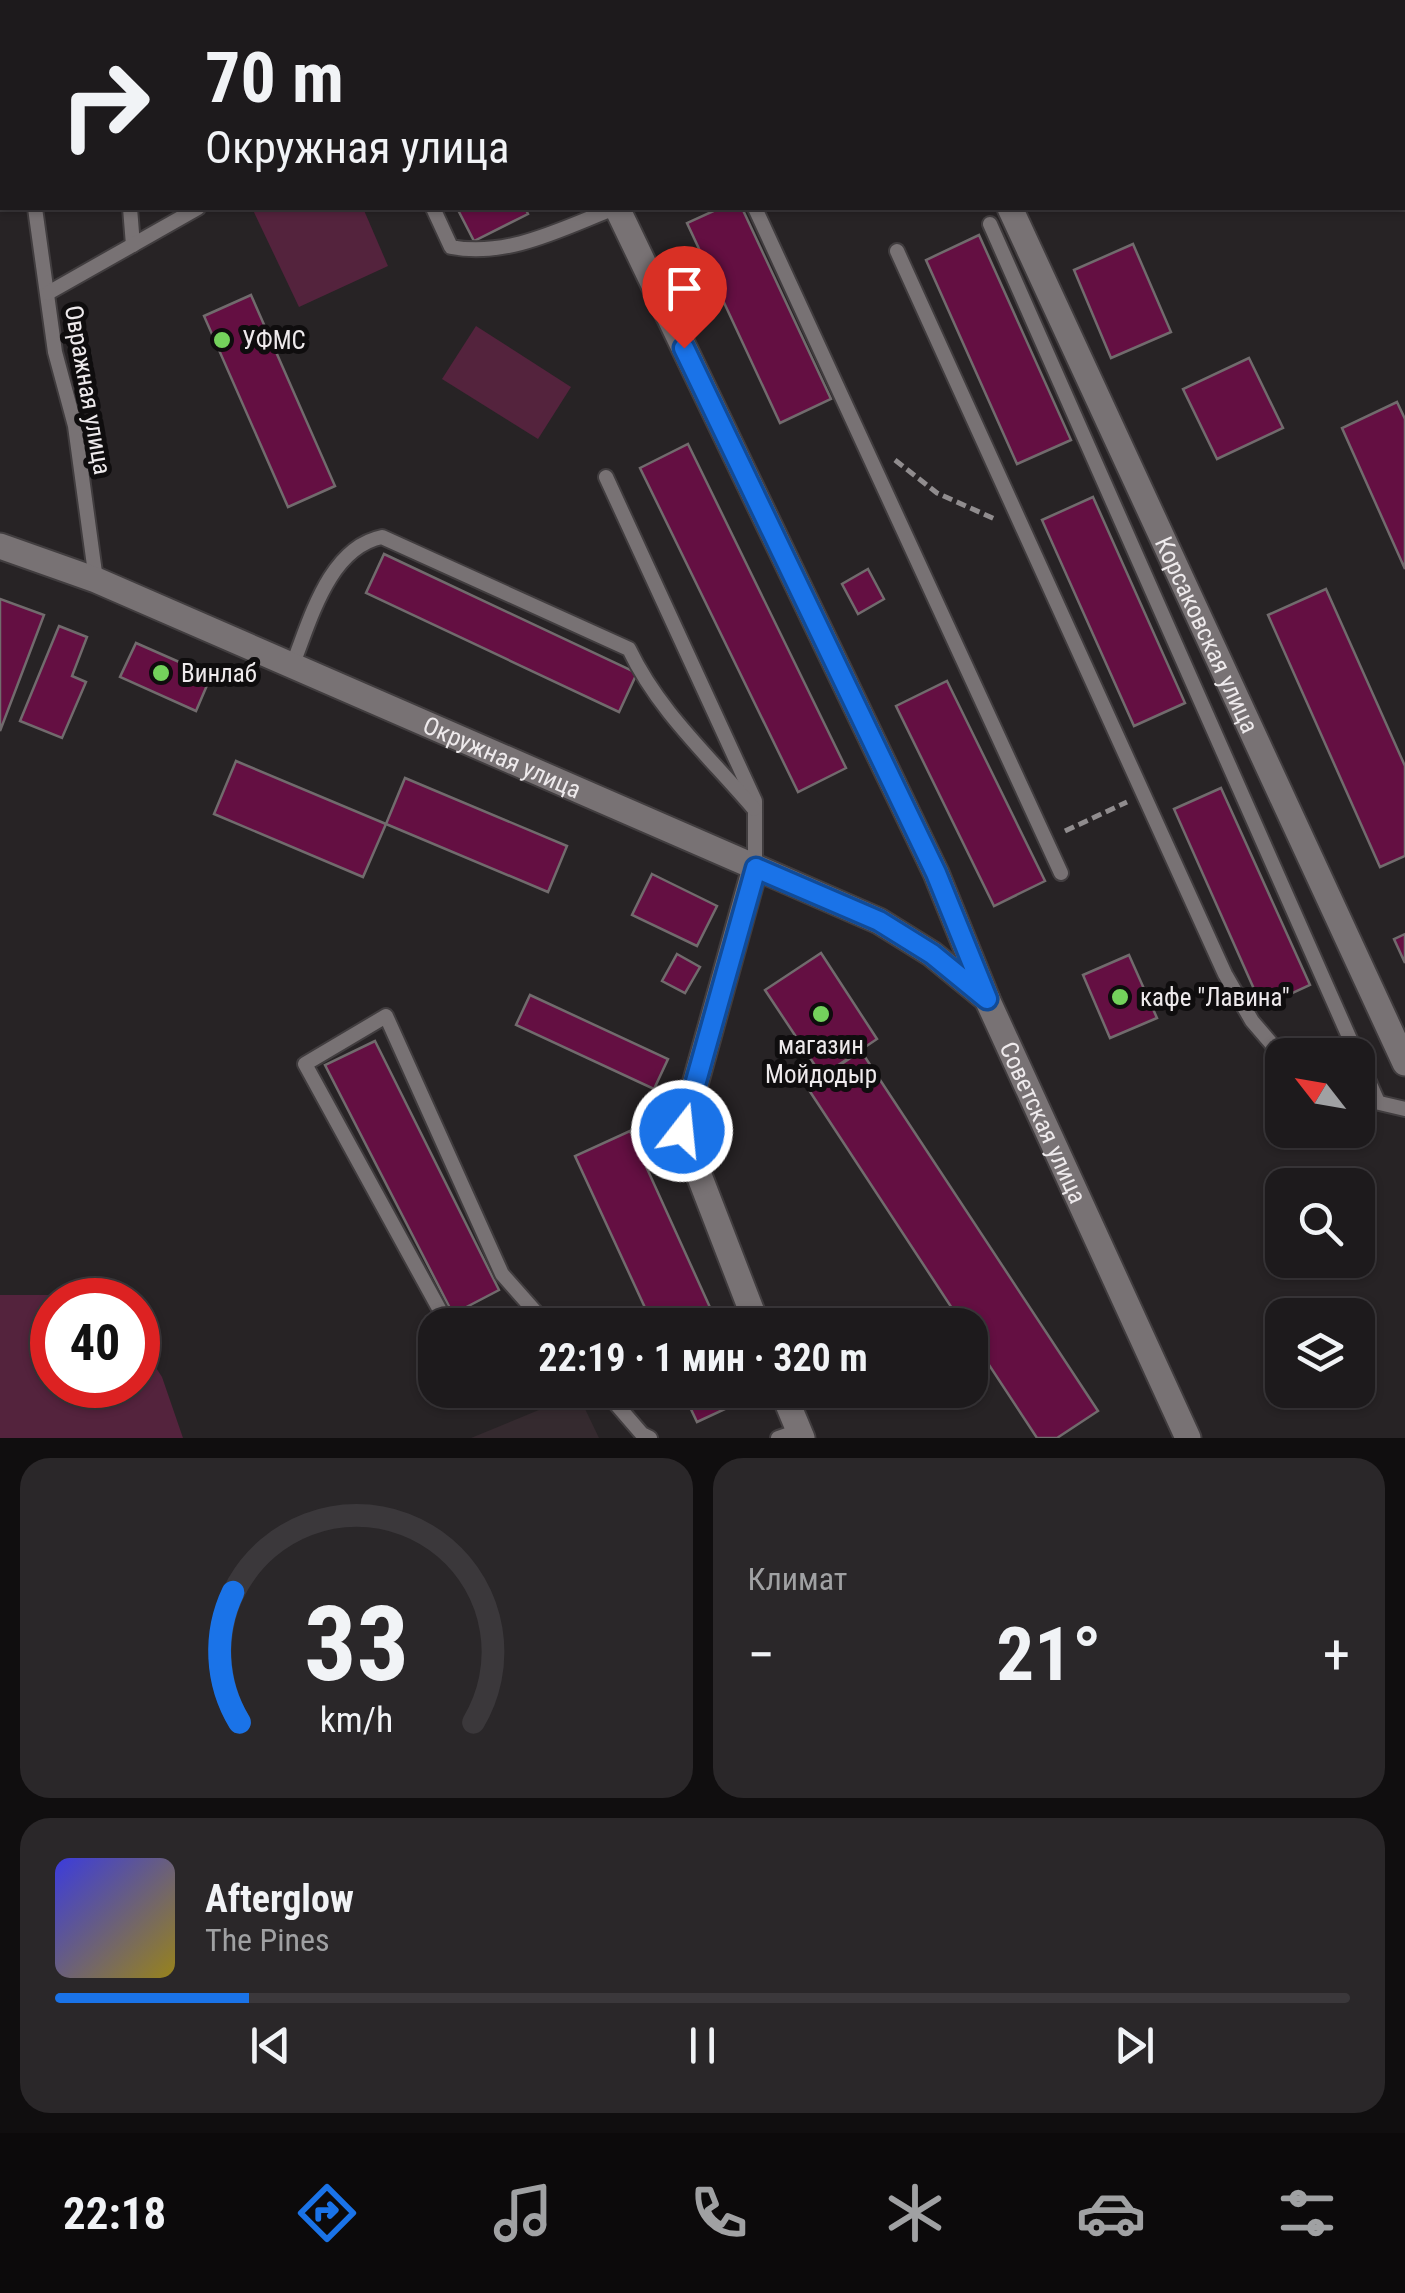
<!DOCTYPE html>
<html lang="ru">
<meta charset="utf-8">
<style>
:root{--surface:#1d1a1c;--page:#2a2729;--text:#f1f3f6;--muted:#a0a1a3;--line:#3b383b;--accent:#1a73e8}
body{margin:0;font-family:"Roboto Condensed",sans-serif;background:var(--page);color:var(--text);height:100vh;display:flex;flex-direction:column;font-size:38px;white-space:nowrap}
*{box-sizing:border-box;margin:0}
p{font-size:32px;color:var(--muted)}
.icon{flex:none;width:55px;height:55px;fill:none;stroke:currentColor;stroke-width:2;stroke-linecap:round;stroke-linejoin:round}
.map{position:relative;height:1438px;overflow:hidden}
.panel{display:flex;flex-direction:column;gap:20px;padding:20px;background:#100e0f;flex:1}
.panel>*{flex:none}
.top-card{position:absolute;left:0px;top:0px;width:1405px;height:210px;box-shadow:0 2px 8px #0004,0 0 0 2px var(--line);background:#1d1a1c;color:var(--text);overflow:hidden}
.needle{width:65px;rotate:301deg}
.buttons{position:absolute;left:1265px;top:1038px;display:grid;gap:20px}
.buttons a{display:grid;place-items:center;width:110px;height:110px;border-radius:20px;background:var(--surface);box-shadow:0 2px 8px #0004,0 0 0 2px var(--line);font-size:50px}
.speed{position:absolute;left:30px;top:1278px;display:flex;gap:20px;font-size:50px;font-weight:700;text-align:center}
.speed>*{display:grid;place-content:center;width:130px;height:130px;border-radius:50%;background:var(--surface);box-shadow:0 2px 8px #0004,0 0 0 2px var(--line);line-height:1}
.speed .limit{border:15px solid #d22;background:#fff;color:#111}
.pin{position:absolute;display:grid;place-items:center;width:85px;height:85px;color:#fff;margin:-102px -42px;border-radius:50% 50% 50% 0;rotate:-45deg;box-shadow:0 0 10px #0007}
.pin .icon{rotate:45deg}
.me{position:absolute;width:110px;margin:-55px;rotate:16deg;stroke-linejoin:round;filter:drop-shadow(0 0 8px #0008)}
.turn{display:flex;align-items:center;gap:35px;height:210px;padding:0 40px;font-size:45px}
.turn .icon{width:130px;height:130px;stroke-width:2.5}
.turn b{display:block;font-size:70px;line-height:85px}
.big{font-size:75px;font-weight:700;line-height:1.1}
.panel .card{flex:1;display:flex;flex-direction:column;justify-content:center;gap:15px;min-width:0;padding:0 35px;border-radius:30px;background:var(--page)}
.panel .dial{align-items:center;gap:0}
.dial svg{height:260px;overflow:visible;fill:none;stroke:var(--line);stroke-width:7;stroke-linecap:round;text-anchor:middle}
.dial text{fill:var(--text);stroke:none}
.song{display:flex;align-items:center;gap:30px}
.cover{width:120px;height:120px;border-radius:15px;background:linear-gradient(135deg,hsl(240 70% 55%),hsl(50 70% 35%))}
.played{height:10px;border-radius:5px;background:linear-gradient(90deg,var(--accent) 15%,var(--line) 15%)}
.keys{display:flex;justify-content:space-around;direction:ltr}
.heat{display:flex;justify-content:space-between;align-items:center;font-size:55px;direction:ltr}
.panel .tiles{flex:1;display:grid;gap:20px;grid-template-columns:1fr 1fr}
.card:last-child{grid-column:span 2}
.trip{position:absolute;left:418px;top:1308px;width:570px;height:100px;border-radius:30px;background:var(--surface);box-shadow:0 2px 8px #0004,0 0 0 2px var(--line);font-weight:700;line-height:100px;text-align:center}
.tab-bar{display:flex;height:160px;justify-content:space-around;align-items:center;background:#0c0a0b;color:var(--muted)}
.tab-bar .icon{width:70px;height:70px}
.tab-bar .active{color:var(--accent)}
.tab-bar b{font-size:45px;color:var(--text)}
.map>svg:first-child{display:block}
.built{fill:#352a2f}
.green{fill:#54233d}
.building{fill:#640f42;stroke:#716b6d;stroke-width:2.5}
.lines{fill:none;stroke-linecap:round;stroke-linejoin:round}
.service-casing{stroke:#413d3f;stroke-width:18}
.minor-casing{stroke:#413d3f;stroke-width:29}
.tertiary-casing{stroke:#413d3f;stroke-width:29}
.secondary-casing{stroke:#413d3f;stroke-width:29}
.path{stroke:#908c8e;stroke-width:5;stroke-dasharray:10 5;stroke-linecap:butt}
.service{stroke:#787274;stroke-width:14}
.minor{stroke:#787274;stroke-width:25}
.tertiary{stroke:#787274;stroke-width:25}
.secondary{stroke:#787274;stroke-width:25}
.route-casing{stroke:#114b97;stroke-width:25}
.route{stroke:#1a73e8;stroke-width:18}
.poi-dot{fill:#74d25c;stroke:#0f0d0e;stroke-width:4}
.labels{text-anchor:middle;dominant-baseline:central;stroke-width:10;stroke-linejoin:round;paint-order:stroke}
.poi-label{font-size:25px;fill:#eeeaec;stroke:#0f0d0e;text-anchor:start}
.street-label{font-size:25px;fill:#eeeaec;stroke:#0f0d0e}
</style>
<div class="map">
<svg width="1405" height="1438" viewBox="0 0 1405 1438">
<rect width="100%" height="100%" fill="#272325"/>
<path class="built" d="M539 1390H576L599 1438H471L546 1407Z"/>
<g class="green">
<path d="M252 208H363L388 266 299 307Z"/>
<path d="M476 326 571 387 538 439 442 379Z"/>
<path d="M0 1295H51L76 1300H52V1385H138V1340L162 1377 183 1438H0Z"/>
</g>
<g class="building">
<path d="M356 0H424L425 2H357Z"/>
<path d="M572 0H637L639 2H573Z"/>
<path d="M1405 0V94L1402 2H1400Z"/>
<path d="M457 208H525L528 214 474 241Z"/>
<path d="M720 208H742L831 399 780 423 687 223Z"/>
<path d="M979 235 1071 440 1017 464 926 260Z"/>
<path d="M1133 244 1171 332 1111 358 1074 270Z"/>
<path d="M251 295 335 486 288 507 204 316Z"/>
<path d="M1249 358 1283 428 1217 459 1183 389Z"/>
<path d="M1397 402 1405 419V569L1342 428Z"/>
<path d="M688 444 846 768 798 792 640 468Z"/>
<path d="M1093 497 1185 703 1134 726 1042 520Z"/>
<path d="M384 554 637 673 619 712 366 593Z"/>
<path d="M868 569 884 599 858 614 842 584Z"/>
<path d="M1326 589 1405 766V856L1380 867 1268 615Z"/>
<path d="M0 599 44 615 0 731Z"/>
<path d="M59 626 87 637 72 676 86 682 62 738 20 721Z"/>
<path d="M136 643 211 676 196 711 120 677Z"/>
<path d="M947 681 1045 881 994 906 896 706Z"/>
<path d="M236 761 386 824 363 877 214 814Z"/>
<path d="M405 778 567 846 548 892 386 824Z"/>
<path d="M1221 788 1310 985 1262 1007 1174 809Z"/>
<path d="M652 874 717 906 697 946 632 915Z"/>
<path d="M1405 934V963L1394 939Z"/>
<path d="M821 953 877 1039 822 1076 765 990Z"/>
<path d="M677 954 700 967 685 993 662 981Z"/>
<path d="M1129 955 1157 1018 1110 1038 1083 975Z"/>
<path d="M530 995 668 1059 654 1089 516 1025Z"/>
<path d="M375 1041 499 1290 453 1314 325 1065Z"/>
<path d="M861 1051 1098 1411 1057 1438H1037L970 1336V1325H963L807 1087Z"/>
<path d="M630 1131 718 1325H653L575 1156Z"/>
<path d="M682 1390H747L751 1397 697 1422Z"/>
</g>
<g class="lines">
<g class="service-casing">
<g id="service">
<path d="M211 0V2"/>
<path d="M335 0 336 2"/>
<path d="M649 0 650 2"/>
<path d="M96 2 97 0"/>
<path d="M0 9 2 23"/>
<path d="M35 208 55 352 75 426 96 580"/>
<path d="M130 208 133 245"/>
<path d="M433 208 451 247C508 258 563 228 615 208"/>
<path d="M755 208 1061 873"/>
<path d="M990 224 1357 1055"/>
<path d="M897 251 1225 974 1252 1021 1282 1056"/>
<path d="M48 293 198 208"/>
<path d="M606 477 755 801V868"/>
<path d="M292 666C310 622 328 548 382 537L629 649C659 712 710 757 754 809"/>
<path d="M1358 1057 1378 1102"/>
<path d="M1358 1098 1405 1109"/>
<path d="M448 1325 305 1064 386 1016 502 1274 547 1325"/>
<path d="M493 1325 541 1319"/>
<path d="M604 1390 642 1434 650 1438"/>
<path d="M778 1438 798 1431"/>
</g>
</g>
<g class="minor-casing">
<g id="minor">
<path d="M516 0 518 2"/>
<path d="M915 0 916 2"/>
<path d="M617 208 936 873 987 999"/>
</g>
</g>
<g class="tertiary-casing">
<g id="tertiary">
<path d="M1046 2 1052 0"/>
<path id="s1" d="M1010 208 1405 1063"/>
<path d="M755 868 682 1131 757 1325"/>
<path d="M782 1390 802 1438"/>
</g>
</g>
<g class="secondary-casing">
<g id="secondary">
<path id="s2" d="M0 546 96 580 879 921 932 954 987 999 1188 1438"/>
</g>
</g>
<g class="path">
<path d="M895 460 937 493 997 520"/>
<path d="M1065 831 1127 802"/>
</g>
<use href="#service" class="service"/>
<use href="#minor" class="minor"/>
<use href="#tertiary" class="tertiary"/>
<use href="#secondary" class="secondary"/>
</g>
<g class="lines">
<g class="route-casing">
<path id="route" d="M682 1131 756 868 879 921 932 954 987 999 936 873 684 348"/>
</g>
<use href="#route" class="route"/>
</g>
<g class="poi-dot">
<circle cx="222" cy="340" r="10"/>
<circle cx="161" cy="673" r="10"/>
<circle cx="1120" cy="997" r="10"/>
<circle cx="821" cy="1014" r="10"/>
</g>
<g class="labels">
<g class="poi-label">
<text x="242" y="340">УФМС</text>
<text x="181" y="673">Винлаб</text>
<text x="1140" y="997">кафе "Лавина"</text>
<text x="821" y="1045" text-anchor="middle">магазин<tspan x="821" dy="29">Мойдодыр</tspan></text>
</g>
<g class="street-label">
<text transform="translate(88 390) rotate(80)">Овражная улица</text>
<text stroke="none"><textPath href="#s1" startOffset="470">Корсаковская улица</textPath></text>
<text stroke="none"><textPath href="#s2" startOffset="545">Окружная улица</textPath></text>
<text stroke="none"><textPath href="#s2" startOffset="1225">Советская улица</textPath></text>
</g>
</g>
</svg>
<div class="buttons">
<a><svg class="needle" viewBox="-14 -14 28 28"><path d="M0-13l5 13h-10z" fill="#e53935"/><path d="M0 13l5-13h-10z" fill="#a0a1a3"/></svg></a>
<a><svg class="icon" aria-label="search" viewBox="0 0 24 24"><circle cx="10" cy="10" r="6"/><path d="M15 15l6 6"/></svg></a>
<a><svg class="icon" aria-label="layers" viewBox="0 0 24 24"><path d="M12 4l9 5-9 5-9-5zM3 14l9 5 9-5"/></svg></a>
</div>
<div class="speed"><div class="limit">40</div></div>
<div class="pin" style="left:684px;top:348px;background:#d93025"><svg class="icon" aria-label="arrive" viewBox="0 0 24 24"><path d="M6 21V4h12l-3 4 3 4H6"/></svg></div>
<svg class="me" style="left:682px;top:1131px" viewBox="-20 -20 40 40"><circle r="17" fill="#1a73e8" stroke="#fff" stroke-width="3"/><path d="M0-11L8 9 0 5-8 9z" fill="#fff"/></svg>
<div class="trip">22:19 · 1 мин · 320 m</div>
<div class="top-card">
<div class="turn"><svg class="icon" aria-label="right" viewBox="0 0 24 24"><path d="M7 20v-9h11M14 6l5 5-5 5"/></svg><div><b>70 m</b>Окружная улица</div></div>
</div>
</div>
<section class="panel">
<div class="tiles">
<div class="card dial"><svg viewBox="0 0 100 80">
<path d="M14 69A42 42 0 1 1 86 69"/>
<path d="M14 69A42 42 0 0 1 12 29" stroke="#1a73e8"/>
<text x="50" y="56" font-size="32" font-weight="700">33</text>
<text x="50" y="72" font-size="11">km/h</text>
</svg></div>
<div class="card"><p>Климат</p>
<div class="heat"><a>−</a><b class="big">21°</b><a>+</a></div>
</div>
<div class="card">
<div class="song"><i class="cover"></i><div><b>Afterglow</b><p>The Pines</p></div></div>
<div class="played"></div>
<div class="keys"><svg class="icon" aria-label="previous" viewBox="0 0 24 24"><path d="M18 5L8 12l10 7zM5 5v14"/></svg><svg class="icon" aria-label="pause" viewBox="0 0 24 24"><path d="M8 5v14M16 5v14"/></svg><svg class="icon" aria-label="next" viewBox="0 0 24 24"><path d="M6 5l10 7-10 7zM19 5v14"/></svg></div>
</div>
</div>
</section>
<nav class="tab-bar">
<b>22:18</b>
<svg class="icon active" aria-label="directions" viewBox="0 0 24 24"><path d="M12 3l9 9-9 9-9-9zM9 14v-3h6M13 9l2 2-2 2"/></svg>
<svg class="icon" aria-label="music" viewBox="0 0 24 24"><path d="M9 18V5l10-2v13"/><circle cx="6" cy="18" r="3"/><circle cx="16" cy="16" r="3"/></svg>
<svg class="icon" aria-label="phone" viewBox="0 0 24 24"><path d="M5 4h4l2 5-3 2q2 4 5 5l2-3 5 2v4C11 20 4 13 5 4z"/></svg>
<svg class="icon" aria-label="climate" viewBox="0 0 24 24"><path d="M12 3v18M4 7l16 10M4 17L20 7"/></svg>
<svg class="icon" aria-label="car" viewBox="0 0 24 24"><path d="M5 17H2v-5l4-1 3-4h7l3 4 3 1v5h-3M9 17h6M6 11h13"/><circle cx="7" cy="17" r="2"/><circle cx="17" cy="17" r="2"/></svg>
<svg class="icon" aria-label="filters" viewBox="0 0 24 24"><path d="M4 7h16M4 17h16"/><circle cx="9" cy="7" r="2"/><circle cx="15" cy="17" r="2"/></svg>
</nav>
